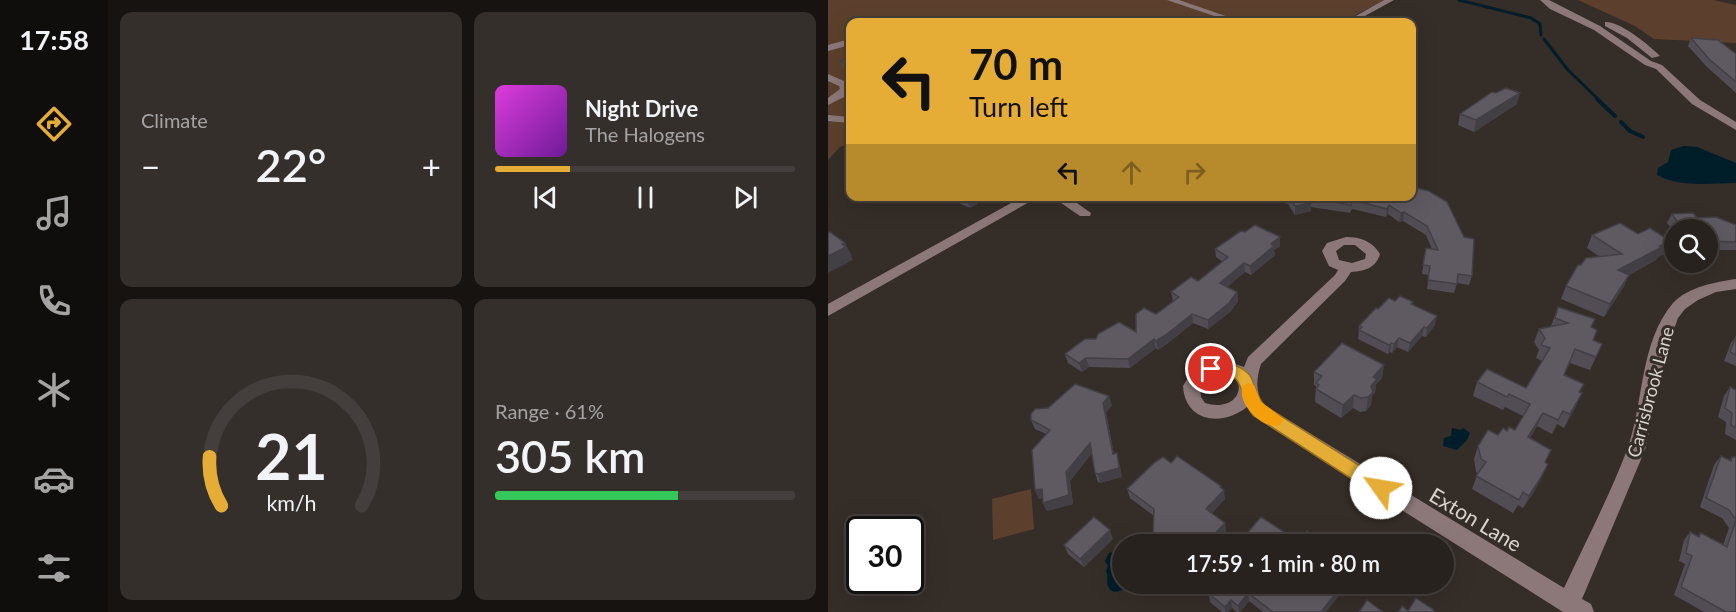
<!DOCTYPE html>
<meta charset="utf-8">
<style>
:root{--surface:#28221e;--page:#342f2b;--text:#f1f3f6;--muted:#a5a4a4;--line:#443f3c;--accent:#e5ad36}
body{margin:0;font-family:Lato,sans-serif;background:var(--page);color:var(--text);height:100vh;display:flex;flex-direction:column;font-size:22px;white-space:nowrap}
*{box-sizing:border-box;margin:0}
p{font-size:20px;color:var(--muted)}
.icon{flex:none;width:33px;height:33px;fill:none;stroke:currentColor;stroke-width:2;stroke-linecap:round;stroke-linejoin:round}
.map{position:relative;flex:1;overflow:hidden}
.sheet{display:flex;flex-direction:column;gap:12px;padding:12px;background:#161310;width:720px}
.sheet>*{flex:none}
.banner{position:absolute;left:18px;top:18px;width:570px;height:183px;border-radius:12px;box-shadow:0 6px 24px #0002,0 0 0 2px var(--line);background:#e5ad36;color:#111;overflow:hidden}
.fabs{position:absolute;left:836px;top:219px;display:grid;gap:12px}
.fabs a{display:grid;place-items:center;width:54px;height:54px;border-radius:50%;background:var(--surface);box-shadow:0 6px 24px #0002,0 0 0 2px var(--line);font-size:30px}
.speed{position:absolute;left:18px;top:516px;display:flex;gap:12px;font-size:30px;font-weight:700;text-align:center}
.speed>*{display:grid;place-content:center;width:78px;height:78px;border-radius:50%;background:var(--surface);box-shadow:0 6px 24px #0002,0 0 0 2px var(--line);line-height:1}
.speed .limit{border:3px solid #111;border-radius:9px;background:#fff;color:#111}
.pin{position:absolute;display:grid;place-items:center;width:51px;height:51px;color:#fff;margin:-26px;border:3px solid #fff;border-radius:50%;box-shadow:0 2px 6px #0007}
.me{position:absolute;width:66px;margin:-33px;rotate:302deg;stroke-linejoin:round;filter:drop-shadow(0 0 4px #0008)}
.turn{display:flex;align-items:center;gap:21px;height:126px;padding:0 24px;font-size:27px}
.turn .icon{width:78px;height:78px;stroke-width:2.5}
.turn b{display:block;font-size:42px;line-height:51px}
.lanes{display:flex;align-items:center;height:57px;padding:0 24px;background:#0003;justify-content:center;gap:30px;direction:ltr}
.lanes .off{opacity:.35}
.big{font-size:45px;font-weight:600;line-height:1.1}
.sheet .widget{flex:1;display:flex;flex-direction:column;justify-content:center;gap:9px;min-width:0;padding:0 21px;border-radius:12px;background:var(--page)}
.sheet .dial{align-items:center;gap:0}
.dial svg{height:156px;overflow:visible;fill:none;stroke:var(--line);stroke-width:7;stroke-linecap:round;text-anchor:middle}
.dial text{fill:var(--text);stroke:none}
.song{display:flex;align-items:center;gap:18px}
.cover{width:72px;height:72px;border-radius:9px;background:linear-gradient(135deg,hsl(300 70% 55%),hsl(280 70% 35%))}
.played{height:6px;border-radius:3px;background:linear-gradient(90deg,var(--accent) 25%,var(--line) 25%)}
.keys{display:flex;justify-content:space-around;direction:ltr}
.heat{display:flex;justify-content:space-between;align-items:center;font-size:33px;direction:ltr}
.charge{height:9px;border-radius:4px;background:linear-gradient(90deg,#34c759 61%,var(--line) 0)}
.sheet .tiles{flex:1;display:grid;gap:12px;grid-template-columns:repeat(2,1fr)}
.trip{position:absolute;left:284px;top:534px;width:342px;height:60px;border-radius:30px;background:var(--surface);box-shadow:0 6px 24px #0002,0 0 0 2px var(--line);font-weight:600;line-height:60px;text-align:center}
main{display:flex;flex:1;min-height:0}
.tabs{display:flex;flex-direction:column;width:108px;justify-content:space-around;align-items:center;background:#100e0c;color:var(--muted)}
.tabs .icon{width:42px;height:42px}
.tabs .selected{color:var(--accent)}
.tabs b{font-size:27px;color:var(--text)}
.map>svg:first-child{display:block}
.green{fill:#5c402d}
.water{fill:#001d2a}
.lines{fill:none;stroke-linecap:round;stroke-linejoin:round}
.stream-far1{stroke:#001d2a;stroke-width:3}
.stream{stroke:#001d2a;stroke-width:4}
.minor{fill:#8c7879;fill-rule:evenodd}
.wall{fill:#524d54}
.shaded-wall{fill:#423f45}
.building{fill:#5f5a62;stroke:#423f45;stroke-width:1.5}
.route{fill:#e5ad36;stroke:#957023;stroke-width:1.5}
.slow{fill:#f59e0b}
.labels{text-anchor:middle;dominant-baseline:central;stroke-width:6;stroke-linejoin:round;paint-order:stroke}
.street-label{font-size:18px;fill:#d9d4d0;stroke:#352d28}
.near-street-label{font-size:21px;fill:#d9d4d0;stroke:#352d28}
</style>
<main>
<nav class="tabs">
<b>17:58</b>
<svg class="icon selected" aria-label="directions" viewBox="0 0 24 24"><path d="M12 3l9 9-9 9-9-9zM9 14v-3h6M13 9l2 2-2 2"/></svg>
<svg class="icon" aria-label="music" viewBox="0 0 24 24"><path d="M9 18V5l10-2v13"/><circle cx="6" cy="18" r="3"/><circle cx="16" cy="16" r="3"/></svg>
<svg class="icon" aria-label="phone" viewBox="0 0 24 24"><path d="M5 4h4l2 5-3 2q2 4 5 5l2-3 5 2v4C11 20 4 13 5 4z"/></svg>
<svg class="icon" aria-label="climate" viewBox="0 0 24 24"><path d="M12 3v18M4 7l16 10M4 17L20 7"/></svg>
<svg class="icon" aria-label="car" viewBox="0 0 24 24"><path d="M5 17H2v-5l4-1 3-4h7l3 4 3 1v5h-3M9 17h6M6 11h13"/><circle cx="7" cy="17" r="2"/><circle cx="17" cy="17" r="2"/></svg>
<svg class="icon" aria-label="filters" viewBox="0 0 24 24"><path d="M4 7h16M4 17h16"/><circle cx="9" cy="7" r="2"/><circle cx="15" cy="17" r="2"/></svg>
</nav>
<section class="sheet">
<div class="tiles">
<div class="widget"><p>Climate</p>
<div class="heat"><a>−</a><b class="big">22°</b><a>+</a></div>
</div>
<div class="widget">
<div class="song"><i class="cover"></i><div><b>Night Drive</b><p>The Halogens</p></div></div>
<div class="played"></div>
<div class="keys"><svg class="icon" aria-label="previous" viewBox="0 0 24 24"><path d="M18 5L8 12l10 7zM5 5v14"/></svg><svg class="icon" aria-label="pause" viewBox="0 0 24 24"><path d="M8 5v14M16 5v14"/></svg><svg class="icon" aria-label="next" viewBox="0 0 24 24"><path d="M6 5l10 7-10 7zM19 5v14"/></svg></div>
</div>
<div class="widget dial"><svg viewBox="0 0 100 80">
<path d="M14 69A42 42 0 1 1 86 69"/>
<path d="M14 69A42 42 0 0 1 8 44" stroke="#e5ad36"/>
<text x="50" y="56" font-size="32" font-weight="700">21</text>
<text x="50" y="72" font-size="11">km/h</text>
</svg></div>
<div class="widget"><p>Range · 61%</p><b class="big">305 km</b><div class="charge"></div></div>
</div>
</section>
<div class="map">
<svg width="908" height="612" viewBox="0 0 908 612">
<rect width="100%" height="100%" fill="#352d28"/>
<g class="green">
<path d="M0 0H556L515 22H22V143L12 147 0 160Z"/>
<path d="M750 0H885L908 5V43L826 39 807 26Z"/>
<path d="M203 489 206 529 165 540 164 499Z"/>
</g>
<g class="water">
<path d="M856 146 869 147 908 163V183C882 183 853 188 829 175L830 168 840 162 843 150Z"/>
<path d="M624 428 633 430 635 428 642 433 639 440 629 450 615 446 616 438 623 436Z"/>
<path d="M291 549 294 551V584H301C297 590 284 597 280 586 278 580 281 577 278 571L280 566 277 561 281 553Z"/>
</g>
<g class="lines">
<g class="stream-far1">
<path d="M631 0 703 18 712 24 713 35"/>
<path d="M716 39 740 70 771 100"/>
</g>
<g class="stream">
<path d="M769 99 787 116"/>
<path d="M793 122 802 131 815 137"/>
</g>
<g class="minor">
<path d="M339 0H351L415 22H404Z"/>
<path d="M556 0H566L526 22H517Z"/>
<path d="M712 0H721L772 26 823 61 834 65 872 100 908 122V130L864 104 828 69 817 65 766 30 722 9Z"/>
<path d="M777 22C792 21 821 45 832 56L824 58 799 38 777 26Z"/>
<path d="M22 39V45L0 51V45Z"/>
<path d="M0 74 18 82 22 89 16 97 0 105V98L12 89 11 86 0 81Z"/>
<path d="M0 115 22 117V123L0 121Z"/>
<path d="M196 196H212L0 316V304Z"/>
<path d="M223 196H239L263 213 262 216H252Z"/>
<path d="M518 237C533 237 544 241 552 254 548 268 537 271 523 272L517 281 433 364C428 379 427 393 437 406L736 588C757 543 781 497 799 450 816 404 811 343 845 303 860 287 887 282 908 279V289L888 292 870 300 857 309 850 318 838 352 817 450 754 599 763 604 766 612H735L425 416 419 407C394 427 357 422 355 386 367 363 392 357 416 367L420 357 507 275 510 270 501 266 494 251 499 243ZM516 245H527L538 254 537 259 524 263 511 260 508 251ZM393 373 401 374 410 381C415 401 395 409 377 403L373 397 372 387 380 377Z"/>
</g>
</g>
<g class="wall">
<path d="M863 38 908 54V93L878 66 860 46Z"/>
<path d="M22 58V75L17 72 13 61Z"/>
<path d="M689 104 646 132 630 125 632 114Z"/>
<path d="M126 196H162L142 208 127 201Z"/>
<path d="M446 196H584L644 276 641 285 629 283 626 293 599 289 601 275 594 274 598 248 604 249 598 235 575 221 571 222 560 214 558 217 524 209 522 213 483 207V211L467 215 460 204 446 200Z"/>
<path d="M844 214 908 225V250H879V230H846V232L839 223Z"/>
<path d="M810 234 842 241 836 254 830 257 828 260 801 275 795 288 776 317 733 299 738 286 753 265 772 257 759 248 764 235Z"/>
<path d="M452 246 446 250 447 255 423 275 417 272 399 287 409 292 410 301 402 312 380 329 365 323 340 343 330 350 328 348 302 368 261 367 254 372 240 363 237 354 268 339 308 332 328 314 345 301 343 292 370 281 395 262 388 257 387 249Z"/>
<path d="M567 301 585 305 607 325 598 337 594 336 580 352 569 347 564 353 562 352 560 354 530 339 531 326 550 309Z"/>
<path d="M730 307 763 327 765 340 774 344 762 370 742 363 736 375 752 392 748 406 736 428 729 424 724 434 709 426 702 438 718 463 706 492 695 508 690 505 685 513 644 489 650 473 648 472 646 459 650 446 679 431 687 430 695 416 677 407 675 410 645 396 649 382 698 388 714 361 708 358 711 350 706 342 711 329 723 326Z"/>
<path d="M908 336V366L896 361 903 343Z"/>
<path d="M556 365 554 378 548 384 547 392 544 396 543 405 538 411 532 412 525 408 513 418 487 402 488 386 486 385V372Z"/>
<path d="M902 387 908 390V440L897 434 898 422 890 417 896 396Z"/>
<path d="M284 405 278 412 286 454 291 462 294 477 272 483 270 482 267 473 264 453 242 481 245 504 219 511 215 503 214 498 211 499 207 490 218 434 207 429 203 420 220 408Z"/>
<path d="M893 456 902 460 904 457H908V612H876L846 595 857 564 851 561 856 540 862 532 870 536 873 533 895 545 901 528 894 518 872 507 886 465Z"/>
<path d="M343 463 393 488 397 499 384 513 397 523 398 531 386 544H346L342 542V544H319L325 539 326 516 302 498 299 489Z"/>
<path d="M415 538 470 541 491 539 507 544H416Z"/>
<path d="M285 539 256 567 240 554 236 545Z"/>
<path d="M381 584H520L498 612H435L421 601 412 612H409L404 608 400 612H394L382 602 381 594 384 590 382 589Z"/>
</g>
<g class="shaded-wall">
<path d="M692 93 689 104 646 132 648 120Z"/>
<path d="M143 196H162L142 208 138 199Z"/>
<path d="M483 203V211L467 215V206Z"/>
<path d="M561 205 560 214 558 217 559 209Z"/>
<path d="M576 212 575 221 571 222 573 213Z"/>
<path d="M452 237V246L446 250 447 255 423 275 422 266 443 244Z"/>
<path d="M842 241 836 254 830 257 828 260 784 284 790 270Z"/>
<path d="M17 243 24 256H23L25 260 0 273V256Z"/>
<path d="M416 263 417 272 393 292 392 283Z"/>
<path d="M801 275 795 288 776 317 782 304Z"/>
<path d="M409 292 410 301 402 312 380 329V320Z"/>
<path d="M364 314 365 323 340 343 330 350 328 341Z"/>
<path d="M609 316 607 325 598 337 599 328Z"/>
<path d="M596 327 594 336 580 352 582 343Z"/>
<path d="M571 338 569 347 564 353 566 344Z"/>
<path d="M326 339 328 348 302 368 300 359Z"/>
<path d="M563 343 562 352 560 354 561 345Z"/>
<path d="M258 358 261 367 254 372 251 363Z"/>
<path d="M556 365 554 378 548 384 547 392 544 396 543 405 538 411 540 397 545 377Z"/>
<path d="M754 393 748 406 736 428 742 414Z"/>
<path d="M526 395 525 408 513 418 515 405Z"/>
<path d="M281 396 284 405 278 412 287 463 275 403Z"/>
<path d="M715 413 709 426 695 450 700 437Z"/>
<path d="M262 443 265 452 242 481 245 504 219 511 215 503Z"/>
<path d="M289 453 294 477 272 483 270 474Z"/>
<path d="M714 477 706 492 695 508 701 496Z"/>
<path d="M393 486 394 493 396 490 397 499 379 518 378 509Z"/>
<path d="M214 489 217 497 211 499 207 490Z"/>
<path d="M397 523 398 531 386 544H377Z"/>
<path d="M282 530 285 539 256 567 252 559Z"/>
<path d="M515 584H520L498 612H493Z"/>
<path d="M420 593 421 601 412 612H411L410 606Z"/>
<path d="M403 600 404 608 400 612H397V607Z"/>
</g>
<g class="building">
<path d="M863 38 890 40 908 54V82L881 59Z"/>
<path d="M22 58V67L13 61Z"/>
<path d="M678 88 692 93 648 120 632 114 664 92 668 93Z"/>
<path d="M584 187 601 191 619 202 636 237 646 239 644 276 630 274 629 284 600 280 602 266 595 265 598 248 610 250 599 226 576 212 573 213 561 205 559 209 525 200 523 205 480 198 483 203 467 206 461 196H584Z"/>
<path d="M133 196H143L138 199Z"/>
<path d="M865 213 869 218 888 217 908 225V242L879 241V230H855L844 214Z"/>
<path d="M792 223 810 234 822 228 842 241 832 246 834 247 790 270 801 275 782 304 738 286 750 265H753L758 258 794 254 764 235Z"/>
<path d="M427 225 452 237 443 244 446 246 422 266 416 263 392 283 409 292 401 303 380 320 364 314 339 334 328 341 326 339 300 359 258 358 251 363 237 354 257 339H268L270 334 291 322 308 332V314L316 308 328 314 351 297 343 292 363 277 370 281 400 257 387 249 413 231 417 232Z"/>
<path d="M2 232 17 243 14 244 18 247 0 256V233Z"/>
<path d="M572 296 585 302 583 304 609 316 599 328 596 327 582 343 571 338 566 344 563 343 561 345 531 330 534 327 531 326 548 308 550 309 561 298 567 301Z"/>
<path d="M730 307 767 319 763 327 769 330 765 340 774 344 768 357 747 349 736 375 756 384 751 392 754 393 742 414 735 411 730 420 715 413 700 437 723 450 717 462 720 464 712 479 701 496 695 492 691 500 648 476 658 462 653 459 650 446 660 430 670 435 675 428 679 431 681 427 687 430 702 404 681 394 679 397 649 382 659 369 698 388 722 348 713 345 717 338 711 329 740 323 727 318Z"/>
<path d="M908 336V355L902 352Z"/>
<path d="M514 343 556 365 545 377 549 379 543 386 545 392 540 397 533 398 526 395 515 405 488 389 491 385 488 383 494 376 486 372Z"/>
<path d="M247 384 281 396 275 403 285 454 289 453 291 468 270 474 267 473 262 443 238 472 241 495 215 503 214 489 207 490 204 450 222 430 203 420V414L207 409 220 408Z"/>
<path d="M902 387 908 390V428L903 425 904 413 897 408Z"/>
<path d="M349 456 393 486 392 487 396 490 378 509 397 523 377 544H355L340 533V544H319V540L325 539 326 509 299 489 327 462 335 457 343 463Z"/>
<path d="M893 456 903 461 904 457H908V612H898L853 587 864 556 858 553 862 532 871 537 873 533 899 547 908 520 901 510 878 498Z"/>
<path d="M266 517 282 530 252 559 236 545Z"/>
<path d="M433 517 470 541 479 531 491 539 494 535 507 544H425L415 538Z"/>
<path d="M384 584H515L493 612H445L420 593 410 606 403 600 397 607 381 594 388 586Z"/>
<path d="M588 598 606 610 605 612H571L574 606 580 611Z"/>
<path d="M539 600 555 612H531Z"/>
</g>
<path class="route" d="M398 362C436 374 418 385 437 406L559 483 562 488 559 494 553 496 547 494 425 415C413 401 416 376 397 373 390 372 384 375 377 373L375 369 377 365Z"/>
<path class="slow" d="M421 383 426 385 433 402 452 416 455 421 452 425C435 431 407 402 415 385Z"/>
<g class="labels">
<g class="street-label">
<text transform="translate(822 392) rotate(-75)">Carrisbrook Lane</text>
</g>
<g class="near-street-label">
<text transform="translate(648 519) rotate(31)">Exton Lane</text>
</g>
</g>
</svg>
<div class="fabs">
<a><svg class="icon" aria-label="search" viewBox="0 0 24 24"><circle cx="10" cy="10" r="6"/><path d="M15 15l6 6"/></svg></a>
</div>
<div class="speed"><div class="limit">30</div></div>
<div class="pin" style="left:383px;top:369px;background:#d93025"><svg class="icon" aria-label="arrive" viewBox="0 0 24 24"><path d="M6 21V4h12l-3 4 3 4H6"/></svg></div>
<svg class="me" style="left:553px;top:488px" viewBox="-20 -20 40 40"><circle r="19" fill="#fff"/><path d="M0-13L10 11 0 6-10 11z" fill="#e5ad36"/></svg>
<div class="trip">17:59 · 1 min · 80 m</div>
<div class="banner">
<div class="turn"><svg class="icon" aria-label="left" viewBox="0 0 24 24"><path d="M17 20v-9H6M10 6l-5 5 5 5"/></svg><div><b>70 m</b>Turn left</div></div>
<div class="lanes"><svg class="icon" aria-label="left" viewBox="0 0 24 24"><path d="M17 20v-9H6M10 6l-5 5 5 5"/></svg><svg class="icon off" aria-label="ahead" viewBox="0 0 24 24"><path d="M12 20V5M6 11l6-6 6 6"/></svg><svg class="icon off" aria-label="right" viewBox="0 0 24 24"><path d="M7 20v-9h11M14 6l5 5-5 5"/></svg></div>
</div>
</div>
</main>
